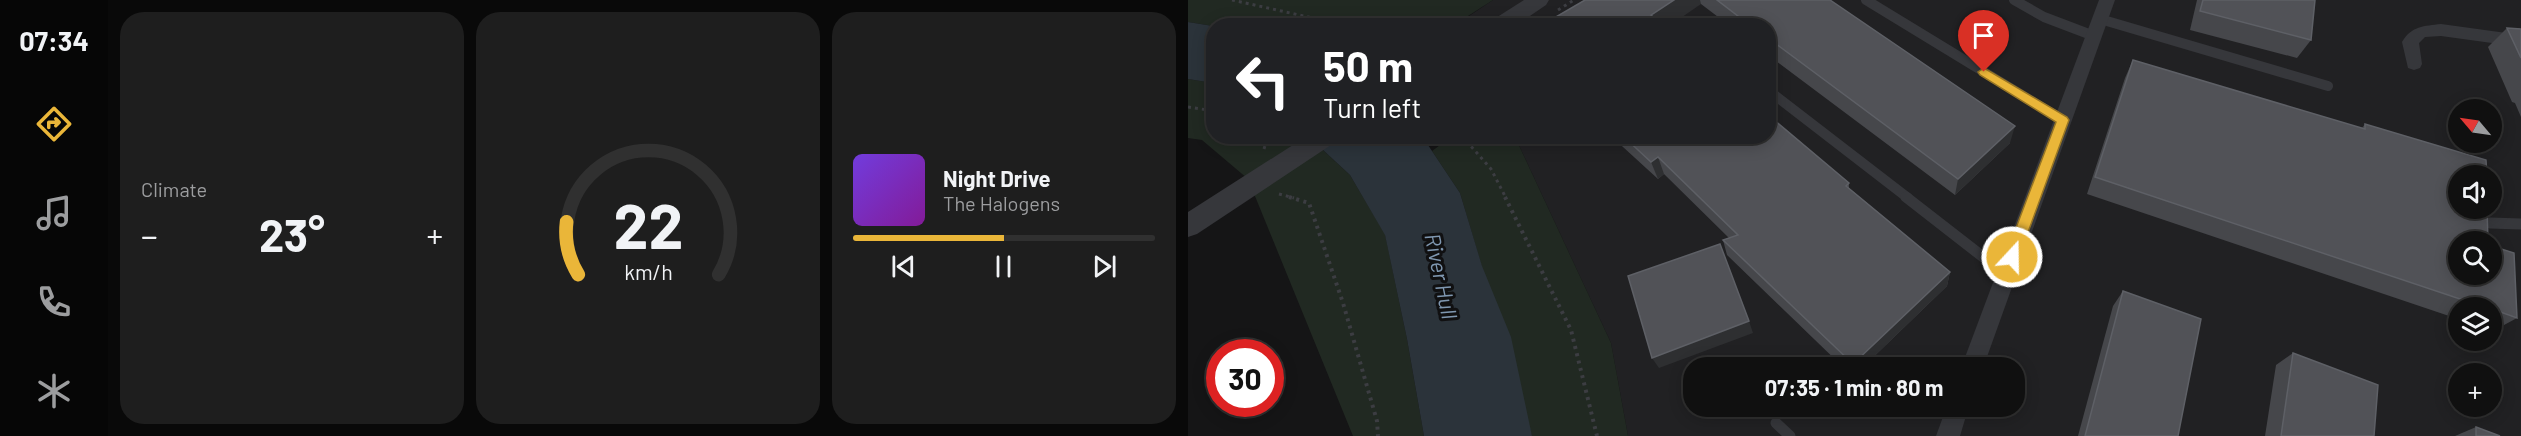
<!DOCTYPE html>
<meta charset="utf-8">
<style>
:root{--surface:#101010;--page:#1e1e1e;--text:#f1f3f6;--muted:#9c9d9f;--line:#303030;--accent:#eab639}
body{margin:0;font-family:Barlow,sans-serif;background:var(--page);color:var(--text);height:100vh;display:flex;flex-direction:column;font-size:22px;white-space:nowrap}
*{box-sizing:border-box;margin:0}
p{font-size:20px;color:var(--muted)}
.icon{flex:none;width:33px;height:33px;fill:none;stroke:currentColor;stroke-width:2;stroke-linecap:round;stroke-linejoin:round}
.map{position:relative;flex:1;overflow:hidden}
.panel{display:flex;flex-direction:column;gap:12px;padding:12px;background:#090909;width:1080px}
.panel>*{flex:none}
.hud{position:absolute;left:18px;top:18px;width:570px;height:126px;border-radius:24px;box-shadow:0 3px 15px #0003,0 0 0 2px var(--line);background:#202124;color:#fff;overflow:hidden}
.needle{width:39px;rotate:299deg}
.buttons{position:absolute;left:1260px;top:99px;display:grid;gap:12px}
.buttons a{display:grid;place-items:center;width:54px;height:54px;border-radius:50%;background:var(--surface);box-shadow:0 3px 15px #0003,0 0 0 2px var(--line);font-size:30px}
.speed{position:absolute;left:18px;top:339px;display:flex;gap:12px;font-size:30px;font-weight:700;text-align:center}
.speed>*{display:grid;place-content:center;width:78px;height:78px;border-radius:50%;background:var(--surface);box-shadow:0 3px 15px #0003,0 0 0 2px var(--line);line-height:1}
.speed .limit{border:9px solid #d22;background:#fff;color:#111}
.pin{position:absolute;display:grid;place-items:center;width:51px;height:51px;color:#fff;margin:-62px -26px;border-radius:50% 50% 50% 0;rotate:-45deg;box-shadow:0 0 6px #0007}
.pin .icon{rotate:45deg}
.me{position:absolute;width:66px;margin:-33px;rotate:21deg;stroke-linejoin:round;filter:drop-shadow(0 0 4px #0008)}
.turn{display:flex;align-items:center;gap:21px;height:126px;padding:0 18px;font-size:27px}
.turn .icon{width:78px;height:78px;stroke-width:2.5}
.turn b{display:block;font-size:42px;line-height:51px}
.big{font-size:45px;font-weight:700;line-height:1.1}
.panel .card{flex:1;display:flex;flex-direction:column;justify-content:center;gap:9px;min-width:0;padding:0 21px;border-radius:24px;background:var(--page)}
.panel .dial{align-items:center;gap:0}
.dial svg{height:156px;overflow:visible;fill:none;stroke:var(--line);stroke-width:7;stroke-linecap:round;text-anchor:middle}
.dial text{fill:var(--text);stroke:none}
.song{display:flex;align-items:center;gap:18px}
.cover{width:72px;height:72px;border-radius:9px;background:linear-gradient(135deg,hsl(260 70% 55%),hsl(290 70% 35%))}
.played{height:6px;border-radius:3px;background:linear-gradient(90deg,var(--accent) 50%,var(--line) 50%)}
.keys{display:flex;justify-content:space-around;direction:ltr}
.heat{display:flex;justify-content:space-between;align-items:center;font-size:33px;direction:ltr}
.panel .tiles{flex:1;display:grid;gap:12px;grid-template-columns:repeat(3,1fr)}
.trip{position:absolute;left:495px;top:357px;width:342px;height:60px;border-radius:24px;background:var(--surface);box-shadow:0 3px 15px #0003,0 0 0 2px var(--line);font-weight:700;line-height:60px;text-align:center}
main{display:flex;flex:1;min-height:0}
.menu{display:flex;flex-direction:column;width:108px;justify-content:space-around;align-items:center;background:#060606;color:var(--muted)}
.menu .icon{width:42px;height:42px}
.menu .selected{color:var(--accent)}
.menu b{font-size:27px;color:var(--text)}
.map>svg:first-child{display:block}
.built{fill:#212123;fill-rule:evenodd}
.green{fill:#212922}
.water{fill:#2b333a}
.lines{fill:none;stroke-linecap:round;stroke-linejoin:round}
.path-far1{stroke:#3c3d42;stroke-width:3;stroke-dasharray:3 4;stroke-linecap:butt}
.path{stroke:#3c3d42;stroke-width:4;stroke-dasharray:3 4.5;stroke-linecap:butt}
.service-far1{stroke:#36373b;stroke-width:10}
.service{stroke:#36373b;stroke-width:11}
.minor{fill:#36373b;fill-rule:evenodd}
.tertiary{fill:#36373b;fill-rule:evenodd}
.wall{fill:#46474b}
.shaded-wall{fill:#2e2f31}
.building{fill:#515257;stroke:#5e6066;stroke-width:1.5}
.route{fill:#eab639;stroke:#987625;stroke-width:1.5}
.labels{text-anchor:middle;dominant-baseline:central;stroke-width:6;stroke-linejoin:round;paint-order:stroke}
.water-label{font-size:22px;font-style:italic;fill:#7f97b0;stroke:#101011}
</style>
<main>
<nav class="menu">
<b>07:34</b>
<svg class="icon selected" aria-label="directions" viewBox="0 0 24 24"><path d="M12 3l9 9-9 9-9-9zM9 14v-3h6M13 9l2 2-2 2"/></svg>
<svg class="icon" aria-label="music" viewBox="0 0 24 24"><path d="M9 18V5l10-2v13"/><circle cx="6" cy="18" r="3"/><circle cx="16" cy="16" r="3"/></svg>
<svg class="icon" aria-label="phone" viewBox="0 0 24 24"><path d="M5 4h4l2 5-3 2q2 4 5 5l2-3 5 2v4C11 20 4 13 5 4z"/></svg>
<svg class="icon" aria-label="climate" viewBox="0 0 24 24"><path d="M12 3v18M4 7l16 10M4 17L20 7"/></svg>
</nav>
<section class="panel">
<div class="tiles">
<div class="card"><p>Climate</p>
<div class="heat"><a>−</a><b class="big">23°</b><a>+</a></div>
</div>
<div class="card dial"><svg viewBox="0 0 100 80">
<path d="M14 69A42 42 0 1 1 86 69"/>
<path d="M14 69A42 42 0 0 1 8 42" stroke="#eab639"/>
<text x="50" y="56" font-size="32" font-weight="700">22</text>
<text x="50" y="72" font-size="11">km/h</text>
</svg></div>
<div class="card">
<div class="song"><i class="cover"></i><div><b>Night Drive</b><p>The Halogens</p></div></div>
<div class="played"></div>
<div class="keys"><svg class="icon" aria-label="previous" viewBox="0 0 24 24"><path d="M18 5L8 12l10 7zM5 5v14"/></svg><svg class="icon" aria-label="pause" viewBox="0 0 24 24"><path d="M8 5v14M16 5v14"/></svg><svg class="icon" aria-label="next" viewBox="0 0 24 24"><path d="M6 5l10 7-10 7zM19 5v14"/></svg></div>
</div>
</div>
</section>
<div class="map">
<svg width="1333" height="436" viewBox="0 0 1333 436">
<rect width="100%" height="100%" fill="#151516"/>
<path class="built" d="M305 0H1333V436H440L423 343 327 137 580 136V26H266ZM1270 110H1304V142H1270ZM1270 176H1304V208H1270ZM1270 242H1304V274H1270ZM1270 308H1304V340H1270ZM506 368H826V406H506ZM1270 374H1304V406H1270Z"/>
<g class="green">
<path d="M0 0H305L266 25 25 26 0 22Z"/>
<path d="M0 79 25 83 26 136 121 137 162 175 197 234 219 339 236 436H165L60 179 14 140 0 138Z"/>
<path d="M263 137H327L423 343 440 436H344L272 193 244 151Z"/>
</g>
<g class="water">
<path d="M0 22 25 26V83L0 79Z"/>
<path d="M234 136 272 193 294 266 323 337 344 436H236L219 339 197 235 162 175 121 137Z"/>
</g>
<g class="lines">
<g class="path-far1">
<path d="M44 0 138 21 146 26"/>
<path d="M370 10 386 0"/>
<path d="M281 26 291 19"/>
<path d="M0 107 26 111"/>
<path d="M274 136 303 169 318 198"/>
<path d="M76 149 80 136"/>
<path d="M91 194 106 198"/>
</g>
<g class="path">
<path d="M101 197 121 203 155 303 189 421 190 436"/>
<path d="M317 197 383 330 409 436"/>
</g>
<g class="service-far1">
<path d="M678 0 875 120"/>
<path d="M826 0 856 17 906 36"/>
<path d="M912 19 1140 86"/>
<path d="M580 90 720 198"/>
</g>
<g class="service">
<path d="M718 197 817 274"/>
<path d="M1302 223 1333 224"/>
<path d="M588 423 602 436"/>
</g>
<g class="minor">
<path d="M911 0H927L795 368H773Z"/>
<path d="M1253 24 1333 35V47L1253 36 1237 37 1231 43 1234 64 1232 68 1226 70 1220 68 1214 42C1223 26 1236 26 1253 24Z"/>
<path d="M759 406H781L772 436H748Z"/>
</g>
<g class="tertiary">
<path d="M336 0H361L358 5 327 26H301L303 21Z"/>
<path d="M119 136H150L146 143 9 234 0 237V212Z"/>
</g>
</g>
<g class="wall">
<path d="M397 0H642L822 143 767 195 580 55V26H542L513 4Z"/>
<path d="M1009 0H1127L1123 40 1109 58 1002 30Z"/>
<path d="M1319 28 1333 29V117L1327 103 1324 102 1300 47Z"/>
<path d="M945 60 1174 128 1177 124 1270 242 1329 318 1305 331 1304 330V308H1270V319L899 194 937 78Z"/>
<path d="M423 136H580L661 183V188L762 272 759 286 674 368H656L539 255 535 240 541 238 476 174 470 179Z"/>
<path d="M935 291 990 436H890L925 306Z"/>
<path d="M1105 353 1186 436H1077L1088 365Z"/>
<path d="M1288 427 1312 436H1267Z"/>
</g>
<g class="shaded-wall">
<path d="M486 0H512L513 4 481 26H466L463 15Z"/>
<path d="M827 126 822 143 767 195 770 179Z"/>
<path d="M470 157 476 174 470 179 463 162Z"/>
<path d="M762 272 759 286 674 368H665V364Z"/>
<path d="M561 321 565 333 471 368 464 358Z"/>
</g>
<g class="building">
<path d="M397 0H486L463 15 475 26 354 25Z"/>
<path d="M529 0H642L827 126 770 179 580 38V26H563Z"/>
<path d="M1015 0H1127L1123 40 1012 11Z"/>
<path d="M1319 28 1333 29V58Z"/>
<path d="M945 60 1177 129V124L1298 160 1299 176H1270V208H1299L1300 242H1270V274H1304V246L1326 253 1329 318 1304 309V308H1299L907 177Z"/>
<path d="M580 119 582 121 585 119 661 183 658 186 762 272 665 364 535 240 550 235 470 157 463 162 435 136H580Z"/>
<path d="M532 244 561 321 464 358 440 276Z"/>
<path d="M935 291 1013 319 990 436H897Z"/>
<path d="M1105 353 1190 385 1186 436H1093Z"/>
<path d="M1288 427 1312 436H1288Z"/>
</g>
<path class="route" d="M796 68 879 117 881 120 831 257 829 262 824 264 819 262 817 257 868 122 792 75 790 72Z"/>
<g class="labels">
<g class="water-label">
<text transform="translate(254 276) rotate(78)">River Hull</text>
</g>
</g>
</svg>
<div class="buttons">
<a><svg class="needle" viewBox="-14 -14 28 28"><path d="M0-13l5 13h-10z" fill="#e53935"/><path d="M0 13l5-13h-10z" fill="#9c9d9f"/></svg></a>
<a><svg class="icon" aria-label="sound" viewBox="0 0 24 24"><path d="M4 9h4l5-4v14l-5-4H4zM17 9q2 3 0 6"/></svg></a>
<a><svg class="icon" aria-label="search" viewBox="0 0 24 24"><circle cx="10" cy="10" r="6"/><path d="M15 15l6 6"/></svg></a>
<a><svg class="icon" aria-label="layers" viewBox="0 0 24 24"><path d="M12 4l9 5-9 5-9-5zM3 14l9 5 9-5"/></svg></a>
<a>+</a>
</div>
<div class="speed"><div class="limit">30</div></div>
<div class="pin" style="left:796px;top:72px;background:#d93025"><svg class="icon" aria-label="arrive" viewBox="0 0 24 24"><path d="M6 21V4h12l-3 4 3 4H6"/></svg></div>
<svg class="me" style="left:824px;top:257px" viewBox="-20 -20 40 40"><circle r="17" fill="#eab639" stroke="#fff" stroke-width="3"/><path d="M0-11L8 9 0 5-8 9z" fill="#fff"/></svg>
<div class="trip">07:35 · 1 min · 80 m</div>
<div class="hud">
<div class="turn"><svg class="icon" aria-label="left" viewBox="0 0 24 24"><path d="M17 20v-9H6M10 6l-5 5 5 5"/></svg><div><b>50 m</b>Turn left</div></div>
</div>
</div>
</main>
